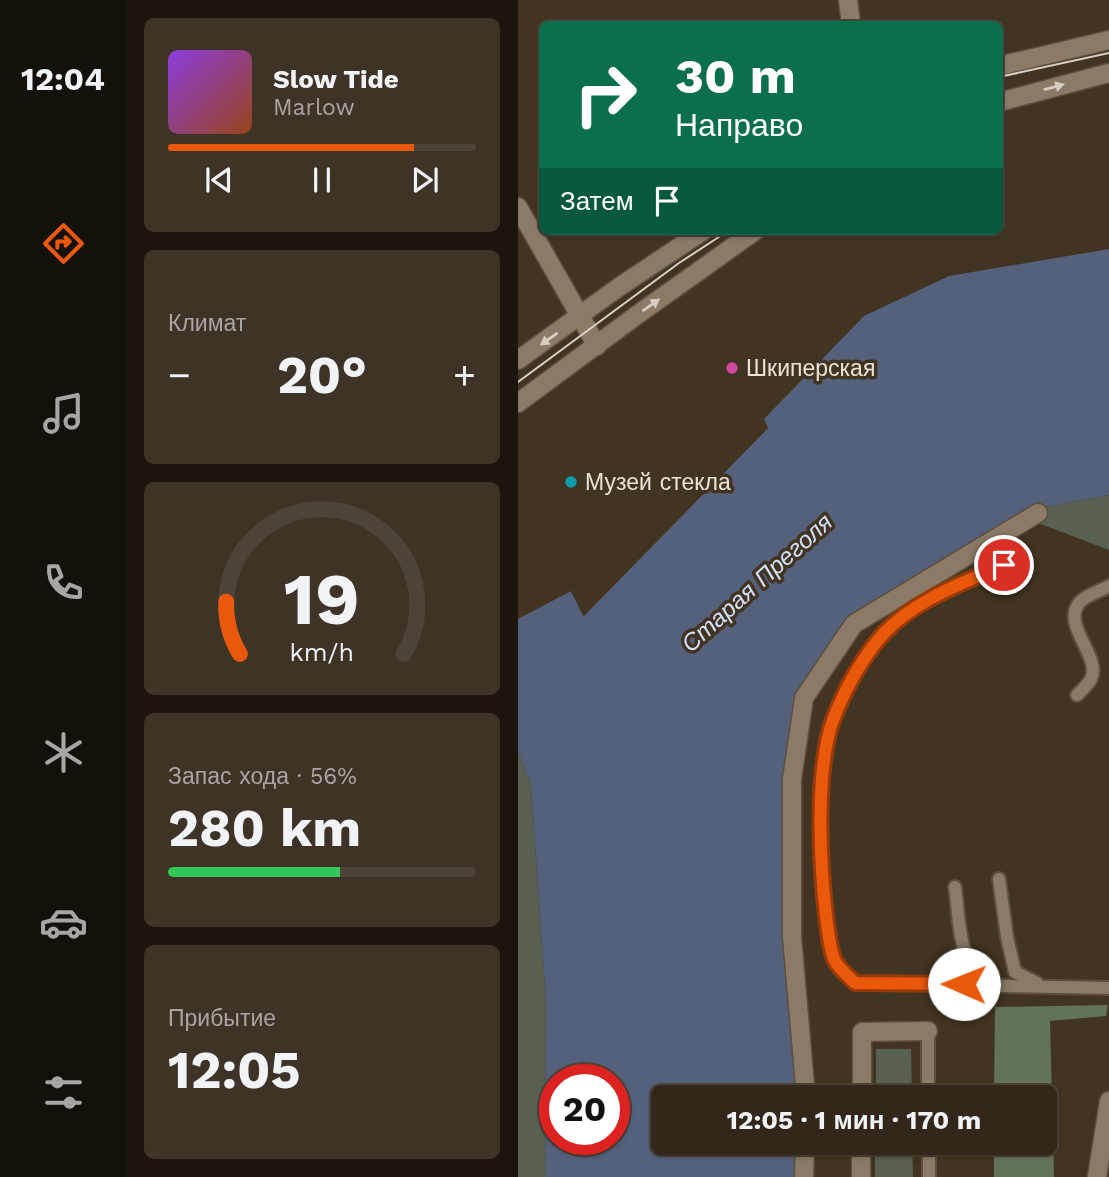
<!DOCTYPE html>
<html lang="ru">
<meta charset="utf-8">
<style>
:root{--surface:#32271a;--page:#3d3327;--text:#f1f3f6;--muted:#a8a5a2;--line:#4d4439;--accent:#ea580c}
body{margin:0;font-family:"Work Sans",sans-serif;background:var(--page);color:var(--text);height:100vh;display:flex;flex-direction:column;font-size:26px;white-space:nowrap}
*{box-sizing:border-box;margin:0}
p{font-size:23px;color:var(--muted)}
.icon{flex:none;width:38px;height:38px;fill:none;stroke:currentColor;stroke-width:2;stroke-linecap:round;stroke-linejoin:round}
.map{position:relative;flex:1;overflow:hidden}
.side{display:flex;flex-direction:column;gap:18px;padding:18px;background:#1c150e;width:392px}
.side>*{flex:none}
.hud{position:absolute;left:21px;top:21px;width:464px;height:214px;border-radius:10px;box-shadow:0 2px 5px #0004,0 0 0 2px var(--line);background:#0b6e4f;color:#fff;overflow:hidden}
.speed{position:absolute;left:21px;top:1064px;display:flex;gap:14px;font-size:35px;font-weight:700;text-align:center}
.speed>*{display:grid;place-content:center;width:91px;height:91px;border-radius:50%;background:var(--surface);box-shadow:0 2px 5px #0004,0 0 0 2px var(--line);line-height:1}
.speed .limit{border:10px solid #d22;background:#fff;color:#111}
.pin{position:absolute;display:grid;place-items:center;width:60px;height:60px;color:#fff;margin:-30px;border:4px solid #fff;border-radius:50%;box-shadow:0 2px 7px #0007}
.me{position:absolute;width:77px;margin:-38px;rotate:271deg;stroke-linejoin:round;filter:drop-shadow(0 0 5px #0008)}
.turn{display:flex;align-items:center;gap:24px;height:147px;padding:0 21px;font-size:32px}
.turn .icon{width:91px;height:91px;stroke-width:2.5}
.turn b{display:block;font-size:49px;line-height:60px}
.then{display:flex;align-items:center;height:66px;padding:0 21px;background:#0003;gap:14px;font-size:26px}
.big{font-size:52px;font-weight:700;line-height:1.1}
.side .tile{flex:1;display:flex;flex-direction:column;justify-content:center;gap:10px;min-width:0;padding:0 24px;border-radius:10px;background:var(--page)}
.side .dial{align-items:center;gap:0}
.dial svg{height:182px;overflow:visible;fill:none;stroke:var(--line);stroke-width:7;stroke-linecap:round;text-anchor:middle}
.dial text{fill:var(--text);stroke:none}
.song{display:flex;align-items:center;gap:21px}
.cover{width:84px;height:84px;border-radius:10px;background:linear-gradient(135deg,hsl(270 70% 55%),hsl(20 70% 35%))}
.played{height:7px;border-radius:4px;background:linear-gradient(90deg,var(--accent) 80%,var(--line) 80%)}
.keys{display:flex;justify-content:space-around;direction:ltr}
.heat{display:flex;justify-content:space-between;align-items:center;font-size:38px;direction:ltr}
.charge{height:10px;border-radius:5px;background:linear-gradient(90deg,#34c759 56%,var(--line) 0)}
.trip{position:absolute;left:133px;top:1085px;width:406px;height:70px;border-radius:10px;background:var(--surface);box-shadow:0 2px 5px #0004,0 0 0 2px var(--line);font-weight:700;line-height:70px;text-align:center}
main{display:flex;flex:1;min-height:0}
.menu{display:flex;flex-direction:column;width:126px;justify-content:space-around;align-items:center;background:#14100a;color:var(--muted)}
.menu .icon{width:49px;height:49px}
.menu .on{color:var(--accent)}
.menu b{font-size:32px;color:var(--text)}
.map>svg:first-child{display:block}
.green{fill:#576051}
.forest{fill:#63735b}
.water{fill:#55617a;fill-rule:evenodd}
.pier{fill:#423422}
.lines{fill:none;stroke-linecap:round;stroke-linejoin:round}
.lane-casing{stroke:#5b4f40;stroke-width:16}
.street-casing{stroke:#5b4f40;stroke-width:21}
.secondary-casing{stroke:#5b4f40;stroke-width:21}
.lane{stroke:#8a7a66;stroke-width:12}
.street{stroke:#8a7a66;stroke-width:18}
.secondary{stroke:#8a7a66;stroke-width:18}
.tram{stroke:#d9cfc4;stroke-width:2}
.oneway{fill:#d8cdc1}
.route-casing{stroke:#983908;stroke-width:18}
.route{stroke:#ea580c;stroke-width:12}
.hotel-dot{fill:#d1479c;stroke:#423422;stroke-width:2.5}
.culture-dot{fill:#0f9aa8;stroke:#423422;stroke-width:2.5}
.labels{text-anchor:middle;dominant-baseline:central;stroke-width:7;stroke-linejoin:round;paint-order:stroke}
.poi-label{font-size:23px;fill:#ebe2d8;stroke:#423422;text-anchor:start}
.water-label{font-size:24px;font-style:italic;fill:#d2e1fe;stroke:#423422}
</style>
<main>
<nav class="menu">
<b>12:04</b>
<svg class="icon on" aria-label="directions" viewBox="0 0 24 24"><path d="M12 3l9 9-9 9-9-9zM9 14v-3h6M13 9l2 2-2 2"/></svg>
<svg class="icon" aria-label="music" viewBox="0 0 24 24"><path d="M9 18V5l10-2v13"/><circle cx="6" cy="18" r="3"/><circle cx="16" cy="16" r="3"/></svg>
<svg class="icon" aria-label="phone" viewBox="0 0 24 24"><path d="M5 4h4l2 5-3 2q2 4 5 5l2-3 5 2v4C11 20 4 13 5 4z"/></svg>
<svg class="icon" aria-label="climate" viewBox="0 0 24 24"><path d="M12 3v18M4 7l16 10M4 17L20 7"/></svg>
<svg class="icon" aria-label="car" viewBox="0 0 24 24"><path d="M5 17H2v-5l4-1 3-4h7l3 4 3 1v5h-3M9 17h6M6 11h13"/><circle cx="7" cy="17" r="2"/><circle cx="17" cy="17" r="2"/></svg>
<svg class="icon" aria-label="filters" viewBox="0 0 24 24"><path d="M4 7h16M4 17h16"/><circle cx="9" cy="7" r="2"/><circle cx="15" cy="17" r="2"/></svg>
</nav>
<section class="side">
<div class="tile">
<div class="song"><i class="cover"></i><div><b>Slow Tide</b><p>Marlow</p></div></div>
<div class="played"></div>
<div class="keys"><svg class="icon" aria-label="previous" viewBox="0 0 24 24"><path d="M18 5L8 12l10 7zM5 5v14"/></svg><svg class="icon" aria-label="pause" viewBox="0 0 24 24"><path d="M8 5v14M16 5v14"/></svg><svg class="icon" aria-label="next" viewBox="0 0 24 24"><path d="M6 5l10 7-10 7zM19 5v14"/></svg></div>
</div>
<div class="tile"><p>Климат</p>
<div class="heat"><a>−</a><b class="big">20°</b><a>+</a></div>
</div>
<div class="tile dial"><svg viewBox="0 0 100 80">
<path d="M14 69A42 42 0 1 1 86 69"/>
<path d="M14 69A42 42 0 0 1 8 46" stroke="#ea580c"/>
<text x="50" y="56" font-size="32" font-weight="700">19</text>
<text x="50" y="72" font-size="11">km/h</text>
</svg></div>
<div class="tile"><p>Запас хода · 56%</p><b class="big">280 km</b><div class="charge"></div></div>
<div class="tile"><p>Прибытие</p><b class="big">12:05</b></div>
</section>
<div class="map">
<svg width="591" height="1177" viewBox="0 0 591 1177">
<rect width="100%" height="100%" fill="#423422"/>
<g class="green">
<path d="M591 495V550L520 523 505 511Z"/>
<path d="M0 751 13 785 28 1002 27 1177H0Z"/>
<path d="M358 1049H393L394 1097H358Z"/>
<path d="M357 1143H394L395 1177H357Z"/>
</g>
<path class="forest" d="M590 1005 588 1016 532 1021 536 1177H476V1143H527V1097H476L477 1007Z"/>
<path class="water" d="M591 249V495L505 511 330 619 279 692 267 776 281 1097H145V1143H282V1177H27L28 1002 13 785 0 751V619L53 591 66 616 250 428 246 419 346 316 431 276ZM37 1080H96V1139H37Z"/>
<path class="pier" d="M246 419 250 428 65 616 53 591 56 589 66 610 246 427 244 422Z"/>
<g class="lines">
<g class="lane-casing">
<g id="lane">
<path d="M486 565C446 582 396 601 366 633 344 658 326 689 315 720 297 770 302 864 308 917 310 929 311 947 316 959 319 967 330 976 337 983L591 988"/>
<path d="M559 695C563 691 570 685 573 679 584 656 542 625 562 602 568 595 583 591 591 586"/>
<path d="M481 879 489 937 497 972 519 983"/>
<path d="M437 887C442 922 439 966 473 984"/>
<path d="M410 1031V1097"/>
<path d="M411 1143V1177"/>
</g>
</g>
<g class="street-casing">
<g id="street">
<path d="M330 0 333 24"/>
<path d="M288 1097 274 937V779L286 698 336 624 520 513"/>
<path d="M344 1097V1032L410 1031"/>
<path d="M286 1177 287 1143"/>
<path d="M343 1177V1143"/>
<path d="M579 1177 591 1101"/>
</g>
</g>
<g class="secondary-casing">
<g id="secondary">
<path d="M481 66 591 40"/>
<path d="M481 102 591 73"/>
<path d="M0 207 79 346"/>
<path d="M0 360 101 287 185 231"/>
<path d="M0 403 119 315 237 231"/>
</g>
</g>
<use href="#lane" class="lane"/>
<use href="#street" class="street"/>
<use href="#secondary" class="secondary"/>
<g class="tram">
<path d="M481 77 591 53"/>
<path d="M0 382 161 263 210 231"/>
</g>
</g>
<defs><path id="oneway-solid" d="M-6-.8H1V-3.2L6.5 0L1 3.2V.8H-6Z" transform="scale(1.75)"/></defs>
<g class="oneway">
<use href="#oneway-solid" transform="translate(536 87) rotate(-15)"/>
<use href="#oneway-solid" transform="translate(133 305) rotate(-35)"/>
<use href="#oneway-solid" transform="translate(31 339) rotate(145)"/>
</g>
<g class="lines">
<g class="route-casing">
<path id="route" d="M446 984 337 983C330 976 319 967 316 959 311 946 310 929 308 916 302 864 297 770 315 720 327 689 344 658 366 633 397 600 445 583 486 565"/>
</g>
<use href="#route" class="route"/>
</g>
<circle class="hotel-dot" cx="214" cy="368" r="7"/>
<circle class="culture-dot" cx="53" cy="482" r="7"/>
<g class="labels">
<g class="poi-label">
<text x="228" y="368">Шкиперская</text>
<text x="67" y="482">Музей стекла</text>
</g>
<g class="water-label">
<text transform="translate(239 583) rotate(-42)">Старая Преголя</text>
</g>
</g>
</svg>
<div class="speed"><div class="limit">20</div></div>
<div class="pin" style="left:486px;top:565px;background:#d93025"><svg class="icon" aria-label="arrive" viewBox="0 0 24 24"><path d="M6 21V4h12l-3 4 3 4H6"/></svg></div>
<svg class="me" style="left:446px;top:984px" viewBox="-20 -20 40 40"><circle r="19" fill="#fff"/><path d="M0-13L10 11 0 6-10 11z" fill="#ea580c"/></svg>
<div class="trip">12:05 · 1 мин · 170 m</div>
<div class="hud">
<div class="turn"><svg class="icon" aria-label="right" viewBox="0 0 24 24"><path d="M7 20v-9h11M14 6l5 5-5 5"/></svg><div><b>30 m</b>Направо</div></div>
<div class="then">Затем<svg class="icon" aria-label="arrive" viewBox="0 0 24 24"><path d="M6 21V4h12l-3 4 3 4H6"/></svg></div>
</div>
</div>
</main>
